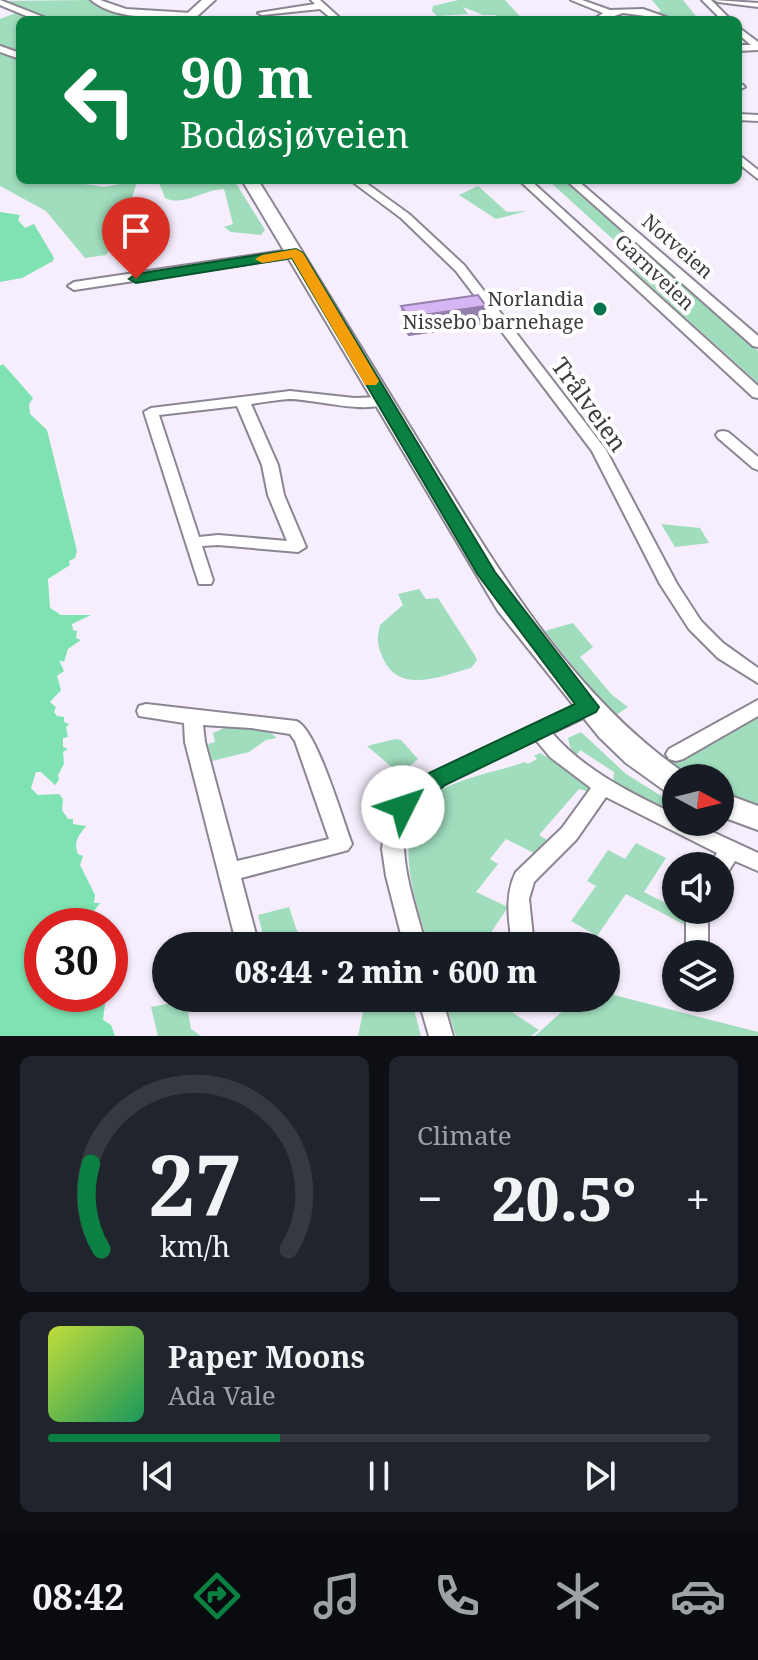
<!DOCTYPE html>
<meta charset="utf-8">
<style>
:root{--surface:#171b24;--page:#20242c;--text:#f1f3f6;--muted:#9ea1a6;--line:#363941;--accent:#0b8043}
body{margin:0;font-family:"Noto Serif",serif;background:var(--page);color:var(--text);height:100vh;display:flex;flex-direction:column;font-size:30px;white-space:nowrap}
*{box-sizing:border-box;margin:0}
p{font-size:26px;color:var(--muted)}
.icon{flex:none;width:44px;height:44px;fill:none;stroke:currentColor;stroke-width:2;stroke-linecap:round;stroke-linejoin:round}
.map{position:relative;height:1036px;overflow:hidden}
.side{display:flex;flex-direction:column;gap:20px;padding:20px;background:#0d0f14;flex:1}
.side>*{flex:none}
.guide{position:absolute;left:16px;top:16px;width:726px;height:168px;border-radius:12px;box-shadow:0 2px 6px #0004;background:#0b8043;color:#fff;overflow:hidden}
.needle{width:52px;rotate:97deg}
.buttons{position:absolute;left:662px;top:764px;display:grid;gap:16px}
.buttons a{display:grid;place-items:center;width:72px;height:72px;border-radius:50%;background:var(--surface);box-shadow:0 2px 6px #0004;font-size:40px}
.speed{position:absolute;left:24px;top:908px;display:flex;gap:16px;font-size:40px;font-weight:700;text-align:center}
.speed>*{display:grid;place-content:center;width:104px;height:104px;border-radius:50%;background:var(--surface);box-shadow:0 2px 6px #0004;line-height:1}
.speed .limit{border:12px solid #d22;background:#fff;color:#111}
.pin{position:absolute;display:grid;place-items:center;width:68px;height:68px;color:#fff;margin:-82px -34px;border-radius:50% 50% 50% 0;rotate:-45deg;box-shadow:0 0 8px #0007}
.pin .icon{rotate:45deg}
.me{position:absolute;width:88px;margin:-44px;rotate:49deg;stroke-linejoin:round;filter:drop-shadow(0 0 6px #0008)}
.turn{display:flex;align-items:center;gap:28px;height:168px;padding:0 32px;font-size:36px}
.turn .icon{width:104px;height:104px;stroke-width:2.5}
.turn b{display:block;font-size:56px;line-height:68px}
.big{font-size:60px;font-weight:800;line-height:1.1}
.side .tile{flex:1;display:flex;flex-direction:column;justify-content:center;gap:12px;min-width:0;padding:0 28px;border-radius:12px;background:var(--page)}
.side .dial{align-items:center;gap:0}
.dial svg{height:208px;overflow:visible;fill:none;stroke:var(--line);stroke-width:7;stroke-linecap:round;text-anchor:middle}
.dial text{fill:var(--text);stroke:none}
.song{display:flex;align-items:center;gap:24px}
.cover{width:96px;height:96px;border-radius:12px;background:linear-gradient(135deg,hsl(70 70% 55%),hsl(150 70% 35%))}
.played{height:8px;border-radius:4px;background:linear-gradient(90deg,var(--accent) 35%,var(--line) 35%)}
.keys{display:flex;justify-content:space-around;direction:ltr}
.heat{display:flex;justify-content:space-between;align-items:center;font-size:44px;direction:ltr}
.side .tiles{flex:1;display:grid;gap:20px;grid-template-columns:1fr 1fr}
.tile:last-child{grid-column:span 2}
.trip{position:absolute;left:152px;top:932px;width:468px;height:80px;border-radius:40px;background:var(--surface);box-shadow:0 2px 6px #0004;font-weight:800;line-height:80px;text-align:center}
.tabs{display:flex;height:128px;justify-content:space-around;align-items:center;background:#090b0e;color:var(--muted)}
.tabs .icon{width:56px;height:56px}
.tabs .active{color:var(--accent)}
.tabs b{font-size:36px;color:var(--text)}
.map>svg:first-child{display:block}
.green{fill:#a0ddbd}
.water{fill:#7fe2b2}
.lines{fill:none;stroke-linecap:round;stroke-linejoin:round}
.street-casing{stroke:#8c8593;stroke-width:4}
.secondary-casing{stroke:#8c8593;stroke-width:4}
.street{fill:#fff;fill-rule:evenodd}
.secondary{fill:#fff;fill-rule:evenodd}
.wall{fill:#b89cd2}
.shaded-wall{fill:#967fab}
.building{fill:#d6b5f4;stroke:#967fab;stroke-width:2}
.route{fill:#0b8043;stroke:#07532c;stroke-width:2}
.slow{fill:#f59e0b}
.poi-dot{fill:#04744e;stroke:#fff;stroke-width:3}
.labels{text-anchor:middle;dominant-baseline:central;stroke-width:8;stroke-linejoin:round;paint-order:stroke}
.far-street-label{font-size:20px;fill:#3e3b41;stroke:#fff}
.far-poi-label{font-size:20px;fill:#3e3b41;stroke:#fff;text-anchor:end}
.street-label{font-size:24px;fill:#3e3b41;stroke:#fff}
</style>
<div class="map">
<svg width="758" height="1036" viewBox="0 0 758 1036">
<rect width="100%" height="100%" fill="#f6eefd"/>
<g class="green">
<path d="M90 0 103 8 173 17 174 20H122L125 16 118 20H47L4 1Z"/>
<path d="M458 0H505L523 20H501L496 15H483L463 7 468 14 437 16 432 11 433 6Z"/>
<path d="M652 0H683L699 20H653L650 14 661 11Z"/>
<path d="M18 12 38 20H20V55L0 48V19Z"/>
<path d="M0 50 20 58V180H58L104 187 137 181 121 236 106 255 85 258 46 211 0 186Z"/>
<path d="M158 180H234L265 230 261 235 231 232 224 227 233 224 224 189C204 189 185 207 165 198Z"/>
<path d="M548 180H563L758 351V383L634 271 633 268 639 263Z"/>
<path d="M478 186 507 212 527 211 496 219 459 195Z"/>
<path d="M661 524 700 528 709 543 675 547Z"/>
<path d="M419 589 426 599 438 598 474 654 477 660 471 668C440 676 398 696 382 656 377 644 377 638 380 625L403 605 398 594Z"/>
<path d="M573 623 593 647 580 657 612 695 628 707 613 717 545 631Z"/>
<path d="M758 713V811L720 796V778H682L664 767Z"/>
<path d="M224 728 267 730 277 738 266 740 249 752 212 761 208 744 215 742 213 733Z"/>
<path d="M581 732 626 774 676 805V816L613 783 614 772 580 750 575 758 568 755 571 750 568 738Z"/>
<path d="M395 739 401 740 418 759 400 774 367 746Z"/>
<path d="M540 753 586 781 590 792 579 789 539 835 550 842 540 856 506 839 490 859 498 864 476 892 508 907 492 931 491 946H429C414 894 383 817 449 786 474 775 500 771 525 762L528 764 537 759 534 756Z"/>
<path d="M636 843 666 858 644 892 690 916 685 925 626 894 597 936 571 921 596 886 587 881 608 850 625 859Z"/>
<path d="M289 907 302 946H266L258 915Z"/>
<path d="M606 993 758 1032V1036H535L577 998H606Z"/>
<path d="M366 998H411L421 1036H358Z"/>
<path d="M444 998H514L513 1013 539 1030 531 1036H456Z"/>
<path d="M186 1000 191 1029 201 1036H158L151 1007Z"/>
</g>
<g class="water">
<path d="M0 212 20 215 18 220 25 228 34 224 54 258 53 261 22 278 0 282Z"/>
<path d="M3 364 33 398 29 404 30 414 47 430 77 551 75 558 69 561 70 565 48 579 50 608 61 615H91L72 624 73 630 77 631 76 638 81 640 68 649 64 662 59 660 64 671 57 676 61 690 50 702 56 707 54 712 57 716 64 717V722L69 724 66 727 68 737 63 738V747L68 749 63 752 64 764 58 775 59 780 55 785 41 772H36L31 788 38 795 59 794 63 799 62 810 68 819H73V824L86 826C79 836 73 840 78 854L83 856 80 865 95 895 94 903H100L94 911 112 924 42 926V994H100L105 1004 103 1020 111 1025 115 1036H0V366Z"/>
</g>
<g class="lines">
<g class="street-casing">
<g id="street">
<path d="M0 0 46 18 47 20H36L0 5Z"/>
<path d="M91 0H100L126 9 191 13 195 15 191 17C160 17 116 21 91 0Z"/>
<path d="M311 0H320L342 20H333L320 9 262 15 258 13 315 4Z"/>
<path d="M571 0H582L610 10 643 9 674 20 623 13 603 20H593L603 13Z"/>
<path d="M702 0H711L731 20H722Z"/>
<path d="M714 0 758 3V7L718 2Z"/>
<path d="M738 27 758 42V50L738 51V45H751L738 34Z"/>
<path d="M0 46 20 53V59L0 52Z"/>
<path d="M738 84 743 85 745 87 738 90Z"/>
<path d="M738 114 758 115V121L738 120Z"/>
<path d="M738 154 758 170V179L738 163Z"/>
<path d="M350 180H362L409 214 464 265 606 450 677 584 701 621 723 643 758 668V683L718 658 689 629 660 584 592 451 456 271 401 218Z"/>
<path d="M519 180H530L758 386V398L753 397Z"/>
<path d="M566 180H577L758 336V347L753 346Z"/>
<path d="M296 249 302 253 300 256 74 290 68 286 74 282Z"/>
<path d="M290 391 354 398 383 397 390 401C370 416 315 399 289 399 277 400 263 402 251 404L278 465 284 495 306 547 298 552 218 545 202 546 213 580 211 584H199L144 412 151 408ZM237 406 262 465 268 495 287 541 218 535 199 537 159 415Z"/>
<path d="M723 431 728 432 758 457V470L753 468 718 438 716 435 718 432Z"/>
<path d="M589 700 596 702 598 707 596 712 552 733C585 771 631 793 676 815V822H691L758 853V871L735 861 728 872 720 875V866H709L717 853 606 797 576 840 534 882 529 899 534 946H512C509 920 504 896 516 872L562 828 591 788 550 757 536 740C505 755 426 785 410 814 405 825 403 839 404 850 406 882 418 915 426 946H404L386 876 382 849 385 827 396 801 430 774Z"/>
<path d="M758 700V716L683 759 676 761 669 759 666 754 669 749Z"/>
<path d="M146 704 296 721C316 727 343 821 352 844L348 850 341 852 241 878 259 946H237L185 742 184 723 139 716 137 711 139 706ZM203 725 251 728 290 734 295 741 329 839 237 861 205 742Z"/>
<rect x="686" y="910" width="22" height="44"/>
<path d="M418 998H442L453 1036H429Z"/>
</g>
</g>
<g class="secondary-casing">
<g id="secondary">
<path d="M202 0H215L193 20H180Z"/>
<path d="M242 180H258C313 269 368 359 423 448 497 567 569 694 687 775L688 778H676V794L665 791 626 763 599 737 498 611Z"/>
<path d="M720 792 758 806V830L720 816Z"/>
</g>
</g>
<use href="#street" class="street"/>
<use href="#secondary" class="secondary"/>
</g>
<path class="wall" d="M401 306 485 325 408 336 401 325Z"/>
<path class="shaded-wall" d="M486 306 485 325 408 336 409 317Z"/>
<path class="building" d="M478 295 486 306 409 317 401 306Z"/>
<path class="route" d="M296 249 303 253 495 572 599 707 596 712 445 785 412 814 403 816 395 814 392 807 395 801 429 773 575 704 478 575 292 258 136 283 129 279 136 274Z"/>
<path class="slow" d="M296 249 303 253 379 381 376 385H365L363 381 292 258 262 263 255 259 262 255Z"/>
<circle class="poi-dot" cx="600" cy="309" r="8"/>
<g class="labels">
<g class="far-street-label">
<text transform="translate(678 246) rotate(41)">Notveien</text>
<text transform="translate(655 272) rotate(43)">Garnveien</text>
</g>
<g class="far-poi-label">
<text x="584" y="298">Norlandia<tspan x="584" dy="23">Nissebo barnehage</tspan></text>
</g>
<g class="street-label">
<text transform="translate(590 404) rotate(54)">Trålveien</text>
</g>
</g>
</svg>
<div class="buttons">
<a><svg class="needle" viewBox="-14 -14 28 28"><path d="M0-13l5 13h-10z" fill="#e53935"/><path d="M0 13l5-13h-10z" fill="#9ea1a6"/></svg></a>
<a><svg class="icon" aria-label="sound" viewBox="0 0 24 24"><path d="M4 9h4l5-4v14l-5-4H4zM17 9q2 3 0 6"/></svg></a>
<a><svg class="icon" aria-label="layers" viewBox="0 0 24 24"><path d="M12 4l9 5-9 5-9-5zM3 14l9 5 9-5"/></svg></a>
</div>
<div class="speed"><div class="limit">30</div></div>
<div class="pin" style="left:136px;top:279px;background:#d93025"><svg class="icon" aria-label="arrive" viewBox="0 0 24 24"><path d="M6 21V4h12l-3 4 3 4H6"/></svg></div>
<svg class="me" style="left:403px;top:807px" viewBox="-20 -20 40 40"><circle r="19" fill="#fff"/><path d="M0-13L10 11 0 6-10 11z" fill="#0b8043"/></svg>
<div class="trip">08:44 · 2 min · 600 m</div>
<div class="guide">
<div class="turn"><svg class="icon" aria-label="left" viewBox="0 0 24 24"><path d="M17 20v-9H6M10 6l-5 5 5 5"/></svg><div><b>90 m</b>Bodøsjøveien</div></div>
</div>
</div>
<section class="side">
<div class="tiles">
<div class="tile dial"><svg viewBox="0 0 100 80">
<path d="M14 69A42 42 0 1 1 86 69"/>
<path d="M14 69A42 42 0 0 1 10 36" stroke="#0b8043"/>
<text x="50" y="56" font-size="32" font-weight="700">27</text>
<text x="50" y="72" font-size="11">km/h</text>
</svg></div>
<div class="tile"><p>Climate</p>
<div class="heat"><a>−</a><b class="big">20.5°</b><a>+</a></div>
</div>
<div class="tile">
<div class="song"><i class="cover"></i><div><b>Paper Moons</b><p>Ada Vale</p></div></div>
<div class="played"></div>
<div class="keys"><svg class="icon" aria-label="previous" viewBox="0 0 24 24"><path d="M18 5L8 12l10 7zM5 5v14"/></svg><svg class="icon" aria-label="pause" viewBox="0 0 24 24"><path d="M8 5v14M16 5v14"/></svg><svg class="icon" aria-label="next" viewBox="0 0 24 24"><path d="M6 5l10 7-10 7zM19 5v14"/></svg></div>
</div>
</div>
</section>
<nav class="tabs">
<b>08:42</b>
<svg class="icon active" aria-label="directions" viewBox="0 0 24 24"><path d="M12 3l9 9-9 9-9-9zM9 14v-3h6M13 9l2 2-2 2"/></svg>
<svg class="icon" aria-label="music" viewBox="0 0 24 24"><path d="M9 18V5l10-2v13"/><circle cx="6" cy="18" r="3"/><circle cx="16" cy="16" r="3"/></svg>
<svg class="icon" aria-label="phone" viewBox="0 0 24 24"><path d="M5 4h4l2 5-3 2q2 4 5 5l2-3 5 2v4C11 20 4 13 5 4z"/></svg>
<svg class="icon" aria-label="climate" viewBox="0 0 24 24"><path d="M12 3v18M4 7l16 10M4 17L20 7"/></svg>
<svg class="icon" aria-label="car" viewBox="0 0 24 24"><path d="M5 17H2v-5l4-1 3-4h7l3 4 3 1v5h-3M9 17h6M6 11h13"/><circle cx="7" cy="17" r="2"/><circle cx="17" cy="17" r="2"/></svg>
</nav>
